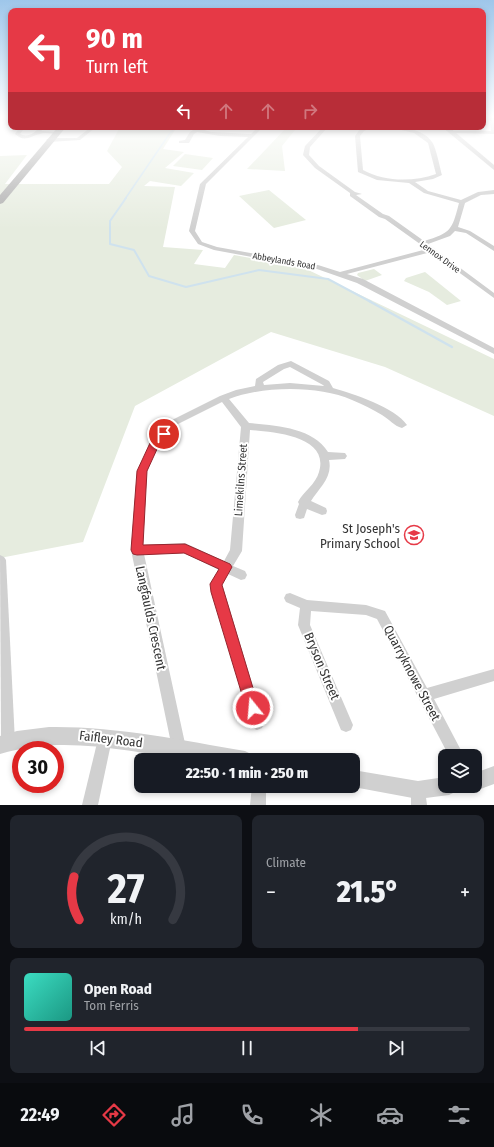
<!DOCTYPE html>
<meta charset="utf-8">
<style>
:root{--surface:#171b24;--page:#20242c;--text:#f1f3f6;--muted:#9ea1a6;--line:#363941;--accent:#e63946}
body{margin:0;font-family:"Fira Sans Condensed",sans-serif;background:var(--page);color:var(--text);height:100vh;display:flex;flex-direction:column;font-size:15px;white-space:nowrap}
*{box-sizing:border-box;margin:0}
p{font-size:13px;color:var(--muted)}
.icon{flex:none;width:22px;height:22px;fill:none;stroke:currentColor;stroke-width:2;stroke-linecap:round;stroke-linejoin:round}
.map{position:relative;height:805px;overflow:hidden}
.panel{display:flex;flex-direction:column;gap:10px;padding:10px;background:#0d0f14;flex:1}
.panel>*{flex:none}
.guide{position:absolute;left:8px;top:8px;width:478px;height:122px;border-radius:8px;box-shadow:0 2px 6px #0003;background:#e63946;color:#fff;overflow:hidden}
.tools{position:absolute;left:438px;top:749px;display:grid;gap:8px}
.tools a{display:grid;place-items:center;width:44px;height:44px;border-radius:8px;background:var(--surface);box-shadow:0 2px 6px #0003;font-size:20px}
.speed{position:absolute;left:12px;top:741px;display:flex;gap:8px;font-size:20px;font-weight:700;text-align:center}
.speed>*{display:grid;place-content:center;width:52px;height:52px;border-radius:50%;background:var(--surface);box-shadow:0 2px 6px #0003;line-height:1}
.speed .limit{border:6px solid #d22;background:#fff;color:#111}
.pin{position:absolute;display:grid;place-items:center;width:34px;height:34px;color:#fff;margin:-17px;border:2px solid #fff;border-radius:50%;box-shadow:0 1px 4px #0007}
.me{position:absolute;width:44px;margin:-22px;rotate:343deg;stroke-linejoin:round;filter:drop-shadow(0 0 3px #0008)}
.turn{display:flex;align-items:center;gap:14px;height:84px;padding:0 12px;font-size:18px}
.turn .icon{width:52px;height:52px;stroke-width:2.5}
.turn b{display:block;font-size:28px;line-height:34px}
.lanes{display:flex;align-items:center;height:38px;padding:0 12px;background:#0003;justify-content:center;gap:20px;direction:ltr}
.lanes .off{opacity:.35}
.big{font-size:30px;font-weight:800;line-height:1.1}
.panel .widget{flex:1;display:flex;flex-direction:column;justify-content:center;gap:6px;min-width:0;padding:0 14px;border-radius:8px;background:var(--page)}
.panel .dial{align-items:center;gap:0}
.dial svg{height:104px;overflow:visible;fill:none;stroke:var(--line);stroke-width:7;stroke-linecap:round;text-anchor:middle}
.dial text{fill:var(--text);stroke:none}
.song{display:flex;align-items:center;gap:12px}
.cover{width:48px;height:48px;border-radius:6px;background:linear-gradient(135deg,hsl(170 70% 55%),hsl(170 70% 35%))}
.played{height:4px;border-radius:2px;background:linear-gradient(90deg,var(--accent) 75%,var(--line) 75%)}
.keys{display:flex;justify-content:space-around;direction:ltr}
.heat{display:flex;justify-content:space-between;align-items:center;font-size:22px;direction:ltr}
.panel .tiles{flex:1;display:grid;gap:10px;grid-template-columns:1fr 1fr}
.widget:last-child{grid-column:span 2}
.trip{position:absolute;left:134px;top:753px;width:226px;height:40px;border-radius:8px;background:var(--surface);box-shadow:0 2px 6px #0003;font-weight:800;line-height:40px;text-align:center}
.dock{display:flex;height:64px;justify-content:space-around;align-items:center;background:#090b0e;color:var(--muted)}
.dock .icon{width:28px;height:28px}
.dock .current{color:var(--accent)}
.dock b{font-size:18px;color:var(--text)}
.map>svg:first-child{display:block}
.green{fill:#e6ecdf}
.lines{fill:none;stroke-linecap:round;stroke-linejoin:round}
.stream-far2{stroke:#cfe2ee;stroke-width:1.5}
.stream-far1{stroke:#cfe2ee;stroke-width:2}
.stream{stroke:#cfe2ee;stroke-width:2.5}
.minor{fill:#d0d0d0;fill-rule:evenodd}
.tertiary{fill:#d0d0d0;fill-rule:evenodd}
.primary{fill:#ababab;fill-rule:evenodd}
.route{fill:#e63946;stroke:#96252e}
.labels{text-anchor:middle;dominant-baseline:central;stroke-width:4;stroke-linejoin:round;paint-order:stroke}
.far-street-label{font-size:9px;fill:#333;stroke:#fff}
.street-label{font-size:11px;fill:#333;stroke:#fff}
.near-poi-label{font-size:13px;fill:#333;stroke:#fff;text-anchor:end}
.near-street-label{font-size:13px;fill:#333;stroke:#fff}
</style>
<div class="map">
<svg width="494" height="805" viewBox="0 0 494 805">
<rect width="100%" height="100%" fill="#fff"/>
<g class="green">
<path d="M120 127H177L163 149 184 152 165 168 194 173 181 186 150 181 144 186 175 187 163 247 203 250 194 264 225 268 234 255 302 267 494 359V416L385 367 271 332 135 406 83 542 0 558V156L27 155 5 184H109L122 167 107 151Z"/>
<path d="M287 127H293L295 130 282 146 285 171 247 169Z"/>
<path d="M185 154 213 158 202 170 173 166Z"/>
<path d="M269 190 306 220 274 228 239 196Z"/>
<path d="M374 269 382 275 365 281 357 275 358 273Z"/>
<path d="M425 272 461 301 447 305 429 292 404 281 406 278Z"/>
</g>
<g class="lines">
<path class="stream-far2" d="M125 199 170 133 177 127"/>
<path class="stream-far1" d="M126 198 110 221V244L134 250 149 276 186 287 259 270 328 279 371 302"/>
<path class="stream" d="M369 301 452 347"/>
<g class="minor">
<path d="M490 117H494V134L452 133 450 132 452 131H491Z"/>
<path d="M22 127H29L23 130 20 134C26 137 32 135 37 130L34 127H39L42 131 57 132 59 133 57 134C52 134 45 132 40 134 30 136 25 143 15 134L19 128Z"/>
<path d="M91 127H96L80 140 49 142 46 140 49 138H77Z"/>
<path d="M189 127H194L211 132 251 134 258 127H263L206 184 195 231 202 242 217 247 318 265 340 272 427 249 385 219 379 217 350 196V193L315 168 303 155 305 146 323 127H328L310 147 309 155 319 166 355 192 362 194 356 195 383 214 389 216 424 241C451 233 452 230 459 203L424 193 409 183 377 180 358 172 355 136 360 129 373 127 364 131 360 136 363 170C385 182 413 182 436 174L428 143 414 133 389 127C402 127 424 129 432 142 436 147 440 168 442 175L433 179 415 182 428 191 461 200 478 192 494 190V194L481 195 465 203 458 227 470 231 494 246V251L466 233 455 231 450 236 428 244 494 293V298L431 252 347 274 363 279 494 348V354L357 283 317 269 214 250 198 244 189 231 200 184 248 137 220 136 197 132 194 134 189 143H179V141L185 140 190 132 193 130Z"/>
<path d="M291 361 329 381 333 388C353 394 395 407 407 425L402 428C394 426 389 419 382 415 372 409 362 404 352 400 318 385 263 386 229 399L249 423C276 426 312 427 328 452L345 453 347 456 345 459 329 460C333 477 319 488 311 501L326 508 327 511 326 514 322 515 307 509 304 518 300 519 296 518 295 515 299 504 298 502C303 492 316 484 319 472 330 436 273 432 250 430L242 551 233 566 245 571 247 575 245 579 241 580 228 574 222 584 264 723 262 728 257 730 252 728 250 723 210 584 219 570 184 553 144 554 186 748 184 753 179 755 174 753 172 748 131 550 137 471 151 443 170 421 220 396 236 390 255 386 256 379 278 365ZM290 367 323 385 324 386 290 383 264 385 263 382 284 369ZM222 402 241 427 230 550 224 561 185 543 143 545 147 471 158 447 176 425Z"/>
<path d="M0 555 4 557 6 560 15 742 13 747 8 749 3 747 1 742Z"/>
<path d="M290 593 307 600 366 605 385 611 427 688 494 669V681L434 699 464 756H449L377 619 366 615 311 611 310 625 353 725 351 730 346 732 341 730 298 625 300 608 286 602 284 598 286 594Z"/>
<path d="M105 732 110 734 112 739 98 805H82L98 739 100 734Z"/>
<path d="M418 783 423 785 425 790 427 805H411V790L413 785Z"/>
<path d="M252 786H266V805H250Z"/>
</g>
<g class="tertiary">
<path d="M442 127H449L494 165V170Z"/>
<path d="M49 727C114 726 181 740 245 751L251 754 254 760C234 760 213 762 193 760 128 752 64 734 0 754V736L17 731Z"/>
<path d="M494 766V784L475 791 469 788 468 786H475V773Z"/>
<path d="M353 770 418 781 445 777V786H458L455 792 449 795 418 799 348 786H353Z"/>
</g>
<path class="primary" d="M58 127H66L3 203 0 204V195Z"/>
</g>
<linearGradient id="sky" x2="0" y2="1"><stop stop-color="#9ec6ea"/><stop offset="0.51" stop-color="#fff"/><stop offset="1" stop-color="#fff" stop-opacity="0"/></linearGradient>
<rect width="494" height="229" fill="url(#sky)"/>
<path class="route" d="M164 431 168 434 158 447 147 471 143 545 185 544 230 564 232 567 222 585 259 708 257 713 253 715 248 713 246 708 211 592 210 584 219 569 184 553 137 555 133 554 131 550 137 471 150 443 160 432Z"/>
<defs>
<g id="school-ring" transform="scale(1)"><circle r="9.5" fill="#fff" stroke="#e63946" stroke-width="1.5"/><path d="M0-5L7-2L0 1L-7-2ZM-4 1L0 2.5L4 1V4Q0 6-4 4Z" fill="#e63946"/></g>
</defs>
<g fill-rule="evenodd">
<use href="#school-ring" x="414" y="535"/>
</g>
<g class="labels">
<g class="far-street-label">
<text transform="translate(440 257) rotate(36)">Lennox Drive</text>
<text transform="translate(284 261) rotate(10)">Abbeylands Road</text>
</g>
<g class="street-label">
<text transform="translate(241 480) rotate(-86)">Limekilns Street</text>
</g>
<g class="near-poi-label">
<text x="400" y="528">St Joseph's<tspan x="400" dy="15">Primary School</tspan></text>
</g>
<g class="near-street-label">
<text transform="translate(151 618) rotate(78)">Langfaulds Crescent</text>
<text transform="translate(322 666) rotate(67)">Bryson Street</text>
<text transform="translate(412 673) rotate(62)">Quarryknowe Street</text>
<text transform="translate(111 739) rotate(7)">Faifley Road</text>
</g>
</g>
</svg>
<div class="tools">
<a><svg class="icon" aria-label="layers" viewBox="0 0 24 24"><path d="M12 4l9 5-9 5-9-5zM3 14l9 5 9-5"/></svg></a>
</div>
<div class="speed"><div class="limit">30</div></div>
<div class="pin" style="left:164px;top:434px;background:#d93025"><svg class="icon" aria-label="arrive" viewBox="0 0 24 24"><path d="M6 21V4h12l-3 4 3 4H6"/></svg></div>
<svg class="me" style="left:253px;top:708px" viewBox="-20 -20 40 40"><circle r="17" fill="#e63946" stroke="#fff" stroke-width="3"/><path d="M0-11L8 9 0 5-8 9z" fill="#fff"/></svg>
<div class="trip">22:50 · 1 min · 250 m</div>
<div class="guide">
<div class="turn"><svg class="icon" aria-label="left" viewBox="0 0 24 24"><path d="M17 20v-9H6M10 6l-5 5 5 5"/></svg><div><b>90 m</b>Turn left</div></div>
<div class="lanes"><svg class="icon" aria-label="left" viewBox="0 0 24 24"><path d="M17 20v-9H6M10 6l-5 5 5 5"/></svg><svg class="icon off" aria-label="ahead" viewBox="0 0 24 24"><path d="M12 20V5M6 11l6-6 6 6"/></svg><svg class="icon off" aria-label="ahead" viewBox="0 0 24 24"><path d="M12 20V5M6 11l6-6 6 6"/></svg><svg class="icon off" aria-label="right" viewBox="0 0 24 24"><path d="M7 20v-9h11M14 6l5 5-5 5"/></svg></div>
</div>
</div>
<section class="panel">
<div class="tiles">
<div class="widget dial"><svg viewBox="0 0 100 80">
<path d="M14 69A42 42 0 1 1 86 69"/>
<path d="M14 69A42 42 0 0 1 10 36" stroke="#e63946"/>
<text x="50" y="56" font-size="32" font-weight="700">27</text>
<text x="50" y="72" font-size="11">km/h</text>
</svg></div>
<div class="widget"><p>Climate</p>
<div class="heat"><a>−</a><b class="big">21.5°</b><a>+</a></div>
</div>
<div class="widget">
<div class="song"><i class="cover"></i><div><b>Open Road</b><p>Tom Ferris</p></div></div>
<div class="played"></div>
<div class="keys"><svg class="icon" aria-label="previous" viewBox="0 0 24 24"><path d="M18 5L8 12l10 7zM5 5v14"/></svg><svg class="icon" aria-label="pause" viewBox="0 0 24 24"><path d="M8 5v14M16 5v14"/></svg><svg class="icon" aria-label="next" viewBox="0 0 24 24"><path d="M6 5l10 7-10 7zM19 5v14"/></svg></div>
</div>
</div>
</section>
<nav class="dock">
<b>22:49</b>
<svg class="icon current" aria-label="directions" viewBox="0 0 24 24"><path d="M12 3l9 9-9 9-9-9zM9 14v-3h6M13 9l2 2-2 2"/></svg>
<svg class="icon" aria-label="music" viewBox="0 0 24 24"><path d="M9 18V5l10-2v13"/><circle cx="6" cy="18" r="3"/><circle cx="16" cy="16" r="3"/></svg>
<svg class="icon" aria-label="phone" viewBox="0 0 24 24"><path d="M5 4h4l2 5-3 2q2 4 5 5l2-3 5 2v4C11 20 4 13 5 4z"/></svg>
<svg class="icon" aria-label="climate" viewBox="0 0 24 24"><path d="M12 3v18M4 7l16 10M4 17L20 7"/></svg>
<svg class="icon" aria-label="car" viewBox="0 0 24 24"><path d="M5 17H2v-5l4-1 3-4h7l3 4 3 1v5h-3M9 17h6M6 11h13"/><circle cx="7" cy="17" r="2"/><circle cx="17" cy="17" r="2"/></svg>
<svg class="icon" aria-label="filters" viewBox="0 0 24 24"><path d="M4 7h16M4 17h16"/><circle cx="9" cy="7" r="2"/><circle cx="15" cy="17" r="2"/></svg>
</nav>
